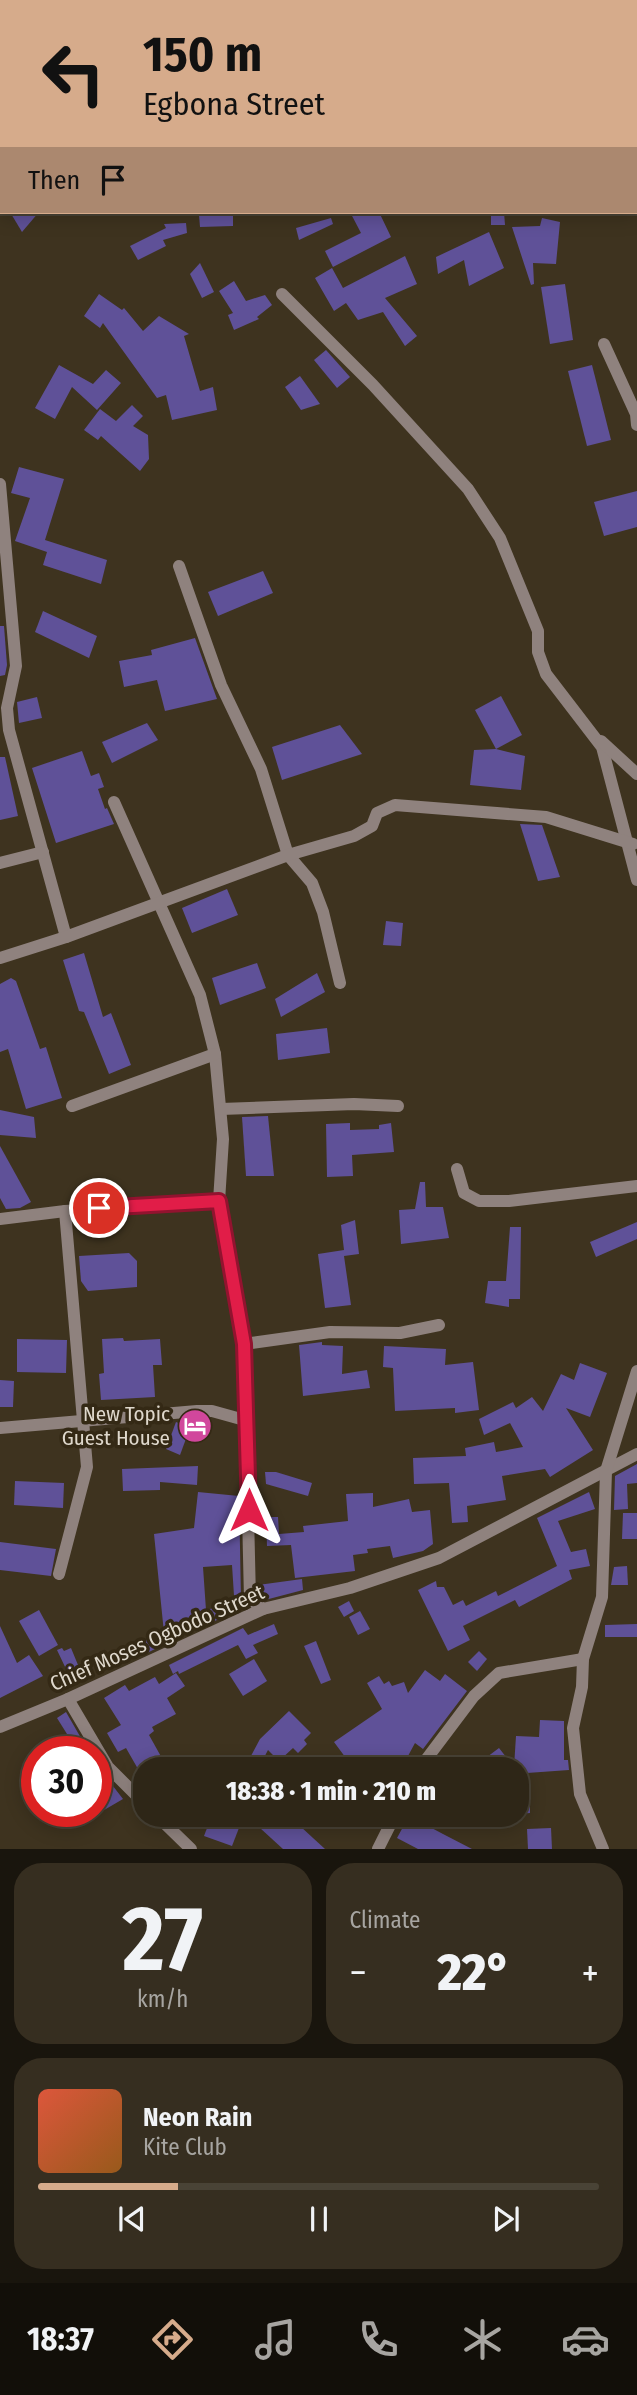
<!DOCTYPE html>
<meta charset="utf-8">
<style>
:root{--surface:#2e2617;--page:#362e20;--text:#f1f3f6;--muted:#a7a5a1;--line:#494336;--accent:#d6ab8b}
body{margin:0;font-family:"Fira Sans Condensed",sans-serif;background:var(--page);color:var(--text);height:100vh;display:flex;flex-direction:column;font-size:26px;white-space:nowrap}
*{box-sizing:border-box;margin:0}
p{font-size:23px;color:var(--muted)}
.icon{flex:none;width:38px;height:38px;fill:none;stroke:currentColor;stroke-width:2;stroke-linecap:round;stroke-linejoin:round}
.map{position:relative;height:1849px;overflow:hidden}
.sheet{display:flex;flex-direction:column;gap:14px;padding:14px;background:#19150d;flex:1}
.sheet>*{flex:none}
.guide{position:absolute;left:0px;top:0px;width:637px;height:214px;box-shadow:0 4px 18px #0003,0 0 0 2px var(--line);background:#d6ab8b;color:#111;overflow:hidden}
.speed{position:absolute;left:21px;top:1736px;display:flex;gap:14px;font-size:35px;font-weight:700;text-align:center}
.speed>*{display:grid;place-content:center;width:91px;height:91px;border-radius:50%;background:var(--surface);box-shadow:0 4px 18px #0003,0 0 0 2px var(--line);line-height:1}
.speed .limit{border:10px solid #d22;background:#fff;color:#111}
.pin{position:absolute;display:grid;place-items:center;width:60px;height:60px;color:#fff;margin:-30px;border:4px solid #fff;border-radius:50%;box-shadow:0 2px 7px #0007}
.me{position:absolute;width:77px;margin:-38px;rotate:0deg;stroke-linejoin:round;filter:drop-shadow(0 0 5px #0008)}
.turn{display:flex;align-items:center;gap:24px;height:147px;padding:0 28px;font-size:32px}
.turn .icon{width:91px;height:91px;stroke-width:2.5}
.turn b{display:block;font-size:49px;line-height:60px}
.then{display:flex;align-items:center;height:66px;padding:0 28px;background:#0003;gap:14px;font-size:26px}
.big{font-size:52px;font-weight:800;line-height:1.1}
.sheet .card{flex:1;display:flex;flex-direction:column;justify-content:center;gap:10px;min-width:0;padding:0 24px;border-radius:28px;background:var(--page)}
.sheet .dial{align-items:center;gap:0}
.dial b{font-size:91px;line-height:1}
.song{display:flex;align-items:center;gap:21px}
.cover{width:84px;height:84px;border-radius:10px;background:linear-gradient(135deg,hsl(10 70% 55%),hsl(30 70% 35%))}
.played{height:7px;border-radius:4px;background:linear-gradient(90deg,var(--accent) 25%,var(--line) 25%)}
.keys{display:flex;justify-content:space-around;direction:ltr}
.heat{display:flex;justify-content:space-between;align-items:center;font-size:38px;direction:ltr}
.sheet .tiles{flex:1;display:grid;gap:14px;grid-template-columns:1fr 1fr}
.card:last-child{grid-column:span 2}
.trip{position:absolute;left:133px;top:1757px;width:396px;height:70px;border-radius:28px;background:var(--surface);box-shadow:0 4px 18px #0003,0 0 0 2px var(--line);font-weight:800;line-height:70px;text-align:center}
.menu{display:flex;height:112px;justify-content:space-around;align-items:center;background:#120f09;color:var(--muted)}
.menu .icon{width:49px;height:49px}
.menu .on{color:var(--accent)}
.menu b{font-size:32px;color:var(--text)}
.map>svg:first-child{display:block}
.lines{fill:none;stroke-linecap:round;stroke-linejoin:round}
.stream{stroke:#247895;stroke-width:4.5}
.building{fill:#5f5198}
.minor{stroke:#8f827e;stroke-width:12}
.route-casing{stroke:#92132f;stroke-width:18}
.route{stroke:#e11d48;stroke-width:12}
.labels{text-anchor:middle;dominant-baseline:central;stroke-width:7;stroke-linejoin:round;paint-order:stroke}
.poi-label{font-size:21px;fill:#dfd8cc;stroke:#342915;text-anchor:end}
.street-label{font-size:21px;fill:#dfd8cc;stroke:#342915}
</style>
<div class="map">
<svg width="637" height="1849" viewBox="0 0 637 1849">
<rect width="100%" height="100%" fill="#3e331f"/>
<g class="lines">
<g class="stream">
<path d="M121 0H124"/>
<path d="M390 0 392 2"/>
<path d="M635 100H637"/>
</g>
</g>
<g class="building">
<path d="M10 212H39L22 232Z"/>
<path d="M350 212H379L391 237 333 267 325 251 361 233Z"/>
<path d="M491 212H504L505 225H491Z"/>
<path d="M233 214V226L200 227 199 215Z"/>
<path d="M331 218 333 224 299 240 296 228Z"/>
<path d="M542 218 560 222 556 264 533 263 534 284 531 285 512 227 540 226Z"/>
<path d="M186 223 187 233 163 240 166 246 138 260 130 246 166 228 164 224Z"/>
<path d="M489 232 504 268 469 286 464 260 438 274 436 257Z"/>
<path d="M405 256 417 284 385 298 417 336 405 346 383 312 358 320 346 303 334 311 315 278 332 268 343 288Z"/>
<path d="M200 263 214 292 202 298 190 274Z"/>
<path d="M234 281 246 301 265 295 272 305 257 317 259 319 234 330 228 315 233 313 219 291Z"/>
<path d="M565 284 573 340 550 344 541 287Z"/>
<path d="M99 294 122 310 124 308 143 331 159 316 189 334 184 336 200 391 213 387 217 410 172 420 166 395 157 398 103 323 100 328 84 316Z"/>
<path d="M326 350 350 377 337 388 314 360Z"/>
<path d="M59 365 93 384 106 370 121 383 97 410 72 387 55 419 35 408Z"/>
<path d="M592 365 611 440 587 446 568 371Z"/>
<path d="M300 376 320 404 301 410 285 387Z"/>
<path d="M132 405 143 416 133 426 148 435 149 459 140 471 101 436 98 440 84 430 100 409 116 421Z"/>
<path d="M19 467 64 479 45 540 107 560 101 584 43 565 47 552 15 541 30 498 11 493Z"/>
<path d="M637 491V527L604 536 594 502Z"/>
<path d="M263 571 273 593 218 616 208 592Z"/>
<path d="M43 611 97 636 89 658 35 632Z"/>
<path d="M0 626H4L7 665 5 675 0 676Z"/>
<path d="M195 638 217 699 165 711 157 680 124 687 119 661 152 655 151 650Z"/>
<path d="M501 696 522 735 496 749 475 710Z"/>
<path d="M37 697 42 718 19 723 17 702Z"/>
<path d="M147 723 158 740 112 763 102 742Z"/>
<path d="M340 725 362 754 282 780 272 747Z"/>
<path d="M496 749 525 756 521 790 470 785 474 750Z"/>
<path d="M82 751 91 776 99 773 104 787 98 789 105 809 107 808 114 824 56 843 32 768Z"/>
<path d="M0 757H5L18 816 0 820Z"/>
<path d="M520 824 542 825 560 877 538 881Z"/>
<path d="M227 889 238 915 192 933 182 908Z"/>
<path d="M386 921 403 923 401 946 383 945Z"/>
<path d="M84 953 103 1017 111 1013 131 1065 109 1074 84 1012 79 1011 63 960Z"/>
<path d="M257 963 266 988 220 1005 212 978Z"/>
<path d="M317 973 325 992 281 1017 275 999Z"/>
<path d="M11 978 16 981 40 1049 46 1047 62 1098 26 1109 8 1049 0 1052V984Z"/>
<path d="M327 1028 330 1053 278 1060 276 1034Z"/>
<path d="M0 1110 34 1117 36 1138 0 1135Z"/>
<path d="M268 1116 274 1176H246L242 1117Z"/>
<path d="M350 1123V1130L379 1129V1125L391 1123 394 1152 352 1155 353 1176 327 1177 326 1124Z"/>
<path d="M0 1146 31 1202 20 1208 6 1209 0 1198Z"/>
<path d="M420 1182H425L426 1207H443L449 1238 401 1244 399 1210 415 1209Z"/>
<path d="M355 1220 359 1254 344 1256 351 1305 325 1308 318 1254 344 1250 341 1225Z"/>
<path d="M637 1222V1239L596 1257 590 1242Z"/>
<path d="M510 1227H521L520 1299H509V1307L485 1303 488 1281H506Z"/>
<path d="M129 1253 137 1261V1287L88 1291 81 1281 79 1256Z"/>
<path d="M123 1338 124 1341 160 1339 162 1365H153L155 1397 101 1400 99 1374 104 1373 102 1339Z"/>
<path d="M17 1339 67 1340 66 1373 17 1372Z"/>
<path d="M322 1342V1345L343 1346 342 1374 367 1370 370 1388 303 1396 299 1345Z"/>
<path d="M384 1346 446 1349 445 1365 473 1362 479 1410 455 1413V1408L395 1411 393 1368 383 1367Z"/>
<path d="M580 1363 607 1373 590 1417 566 1408 593 1450 550 1477 545 1469 502 1476 506 1500 467 1506 468 1522 452 1523 449 1483 414 1484 413 1458 466 1456 465 1448 494 1442 496 1452 523 1447 510 1423 484 1435 479 1419 513 1402 516 1408 532 1397 543 1411 561 1374 574 1380Z"/>
<path d="M0 1380 14 1381 13 1407H0Z"/>
<path d="M176 1422 190 1428 180 1455 166 1449Z"/>
<path d="M637 1464V1483L627 1484 628 1509 614 1510 615 1476Z"/>
<path d="M198 1466 197 1485 160 1482V1490L123 1491 122 1469Z"/>
<path d="M265 1472H276L312 1483 308 1496 266 1484Z"/>
<path d="M15 1481 64 1483 63 1508 14 1505Z"/>
<path d="M198 1492 239 1496 241 1599 246 1607 235 1611 232 1565 203 1567 206 1610 229 1604 235 1612 165 1643 154 1534 194 1528Z"/>
<path d="M589 1492 595 1509 558 1521 571 1552 586 1549 590 1566 569 1570 572 1579 519 1607 515 1600 463 1626 470 1640 448 1651 418 1590 436 1581 437 1587H444L453 1605 463 1600 466 1606 496 1591 498 1596 557 1566 537 1518Z"/>
<path d="M373 1493V1507L409 1499 412 1512 430 1510 433 1544 423 1551 393 1558 390 1546 367 1549 368 1553 353 1555 355 1571 295 1578 291 1545 267 1546 266 1517H278L279 1534 304 1532 303 1526 348 1521 346 1494Z"/>
<path d="M623 1513H637V1539H622Z"/>
<path d="M0 1542 56 1549 51 1576 0 1570Z"/>
<path d="M627 1566 628 1585H611L614 1567Z"/>
<path d="M302 1579 303 1590 265 1600 259 1595 258 1585Z"/>
<path d="M349 1601 354 1611 344 1617 338 1607Z"/>
<path d="M39 1610 58 1645 39 1656 19 1621Z"/>
<path d="M360 1611 370 1629 358 1635 349 1617Z"/>
<path d="M274 1624 278 1634 253 1645 258 1653 246 1659 238 1645 179 1674 178 1671 173 1674 169 1665 243 1628 248 1635Z"/>
<path d="M637 1624V1637H605V1625Z"/>
<path d="M0 1626 17 1663 29 1655 43 1676 0 1698Z"/>
<path d="M156 1638 159 1647 145 1654 143 1641Z"/>
<path d="M316 1641 331 1680 321 1684 304 1646Z"/>
<path d="M62 1648 64 1651 71 1648 78 1665 75 1666 83 1677 75 1683 67 1685 62 1674 67 1671 57 1650Z"/>
<path d="M479 1651 487 1659 477 1671 468 1662Z"/>
<path d="M254 1659 267 1681 243 1696 229 1674Z"/>
<path d="M425 1670 440 1681 445 1674 467 1691 423 1749 415 1743 401 1769H354L334 1742 382 1709 367 1683 379 1676 384 1684 389 1681 392 1686 404 1682 408 1693Z"/>
<path d="M176 1673 185 1686 167 1698 176 1714 152 1727 154 1731 149 1735 168 1769H138L126 1748 118 1752 107 1733 121 1725 104 1698 125 1685 129 1691 155 1677 159 1684Z"/>
<path d="M289 1711 311 1733 304 1740 307 1744 298 1753 293 1748 279 1761 268 1750 258 1769H244L260 1739Z"/>
<path d="M66 1712 89 1752H43L67 1734 57 1718Z"/>
<path d="M540 1720 564 1721V1760H568L569 1770 527 1773 528 1799 517 1800 516 1769H471L499 1748 514 1767 516 1736 539 1737Z"/>
<path d="M106 1777 123 1799 75 1827 65 1811H96V1783Z"/>
<path d="M530 1802V1813L519 1814V1803Z"/>
<path d="M212 1815H244L232 1846 204 1836Z"/>
<path d="M272 1815H288L325 1849H283L260 1828Z"/>
<path d="M409 1816 443 1834 472 1849H418L397 1838Z"/>
<path d="M551 1828 552 1849H528L527 1829Z"/>
</g>
<g class="lines">
<g class="minor">
<path d="M282 294 373 385 468 489 500 538 538 631V652L546 674 602 747 637 880"/>
<path d="M604 344 636 414 637 425"/>
<path d="M0 484 16 666 7 708 9 730 66 937"/>
<path d="M179 566 221 685 261 769 288 855 312 883 323 912 340 983"/>
<path d="M601 741 637 774"/>
<path d="M114 802 200 995 215 1054 223 1139 219 1201 244 1344 250 1599 263 1609"/>
<path d="M0 863 43 852"/>
<path d="M0 958 66 937 288 855 354 836 372 826 377 813 395 805 546 817 633 844"/>
<path d="M72 1106 215 1054"/>
<path d="M221 1109 354 1104 398 1106"/>
<path d="M457 1169 464 1193 479 1201H509L637 1186"/>
<path d="M0 1219 65 1211 219 1201"/>
<path d="M244 1344 330 1332 400 1333 439 1325"/>
<path d="M0 1428 197 1411H212L248 1421"/>
<path d="M59 1574 87 1467 65 1211"/>
<path d="M68 1699 108 1767 145 1804"/>
<path d="M0 1727 68 1699 263 1609 350 1588 439 1558 637 1454"/>
<path d="M419 1769 474 1696 499 1673 583 1659"/>
<path d="M156 1815 191 1849"/>
<path d="M378 1849 395 1815"/>
<path d="M603 1849 580 1794 573 1728 582 1687 583 1659 602 1597 606 1471 637 1371"/>
</g>
</g>
<g class="lines">
<g class="route-casing">
<path id="route" d="M99 1208 219 1201 244 1344 249 1510"/>
</g>
<use href="#route" class="route"/>
</g>
<defs>
<g id="hotel-disc" transform="scale(1.75)"><circle r="9.5" fill="#d1479c" stroke="#342915"/><path d="M-6-4.5h1.5V1H6V5H4.5V3h-9V5H-6ZM-4 0a1.8 1.8 0 1 1 3.6 0ZM.5 0V-2.5h3Q6-2.5 6 0Z" fill="#fff"/></g>
</defs>
<g fill-rule="evenodd">
<use href="#hotel-disc" x="195" y="1426"/>
</g>
<g class="labels">
<g class="poi-label">
<text x="170" y="1414">New Topic<tspan x="170" dy="24">Guest House</tspan></text>
</g>
<g class="street-label">
<text transform="translate(157 1638) rotate(-24)">Chief Moses Ogbodo Street</text>
</g>
</g>
</svg>
<div class="speed"><div class="limit">30</div></div>
<div class="pin" style="left:99px;top:1208px;background:#d93025"><svg class="icon" aria-label="arrive" viewBox="0 0 24 24"><path d="M6 21V4h12l-3 4 3 4H6"/></svg></div>
<svg class="me" style="left:249px;top:1510px" viewBox="-20 -20 40 40"><path d="M0-17L14 15 0 8-14 15z" fill="#e11d48" stroke="#fff" stroke-width="4"/></svg>
<div class="trip">18:38 · 1 min · 210 m</div>
<div class="guide">
<div class="turn"><svg class="icon" aria-label="left" viewBox="0 0 24 24"><path d="M17 20v-9H6M10 6l-5 5 5 5"/></svg><div><b>150 m</b>Egbona Street</div></div>
<div class="then">Then<svg class="icon" aria-label="arrive" viewBox="0 0 24 24"><path d="M6 21V4h12l-3 4 3 4H6"/></svg></div>
</div>
</div>
<section class="sheet">
<div class="tiles">
<div class="card dial"><b>27</b><p>km/h</p></div>
<div class="card"><p>Climate</p>
<div class="heat"><a>−</a><b class="big">22°</b><a>+</a></div>
</div>
<div class="card">
<div class="song"><i class="cover"></i><div><b>Neon Rain</b><p>Kite Club</p></div></div>
<div class="played"></div>
<div class="keys"><svg class="icon" aria-label="previous" viewBox="0 0 24 24"><path d="M18 5L8 12l10 7zM5 5v14"/></svg><svg class="icon" aria-label="pause" viewBox="0 0 24 24"><path d="M8 5v14M16 5v14"/></svg><svg class="icon" aria-label="next" viewBox="0 0 24 24"><path d="M6 5l10 7-10 7zM19 5v14"/></svg></div>
</div>
</div>
</section>
<nav class="menu">
<b>18:37</b>
<svg class="icon on" aria-label="directions" viewBox="0 0 24 24"><path d="M12 3l9 9-9 9-9-9zM9 14v-3h6M13 9l2 2-2 2"/></svg>
<svg class="icon" aria-label="music" viewBox="0 0 24 24"><path d="M9 18V5l10-2v13"/><circle cx="6" cy="18" r="3"/><circle cx="16" cy="16" r="3"/></svg>
<svg class="icon" aria-label="phone" viewBox="0 0 24 24"><path d="M5 4h4l2 5-3 2q2 4 5 5l2-3 5 2v4C11 20 4 13 5 4z"/></svg>
<svg class="icon" aria-label="climate" viewBox="0 0 24 24"><path d="M12 3v18M4 7l16 10M4 17L20 7"/></svg>
<svg class="icon" aria-label="car" viewBox="0 0 24 24"><path d="M5 17H2v-5l4-1 3-4h7l3 4 3 1v5h-3M9 17h6M6 11h13"/><circle cx="7" cy="17" r="2"/><circle cx="17" cy="17" r="2"/></svg>
</nav>
